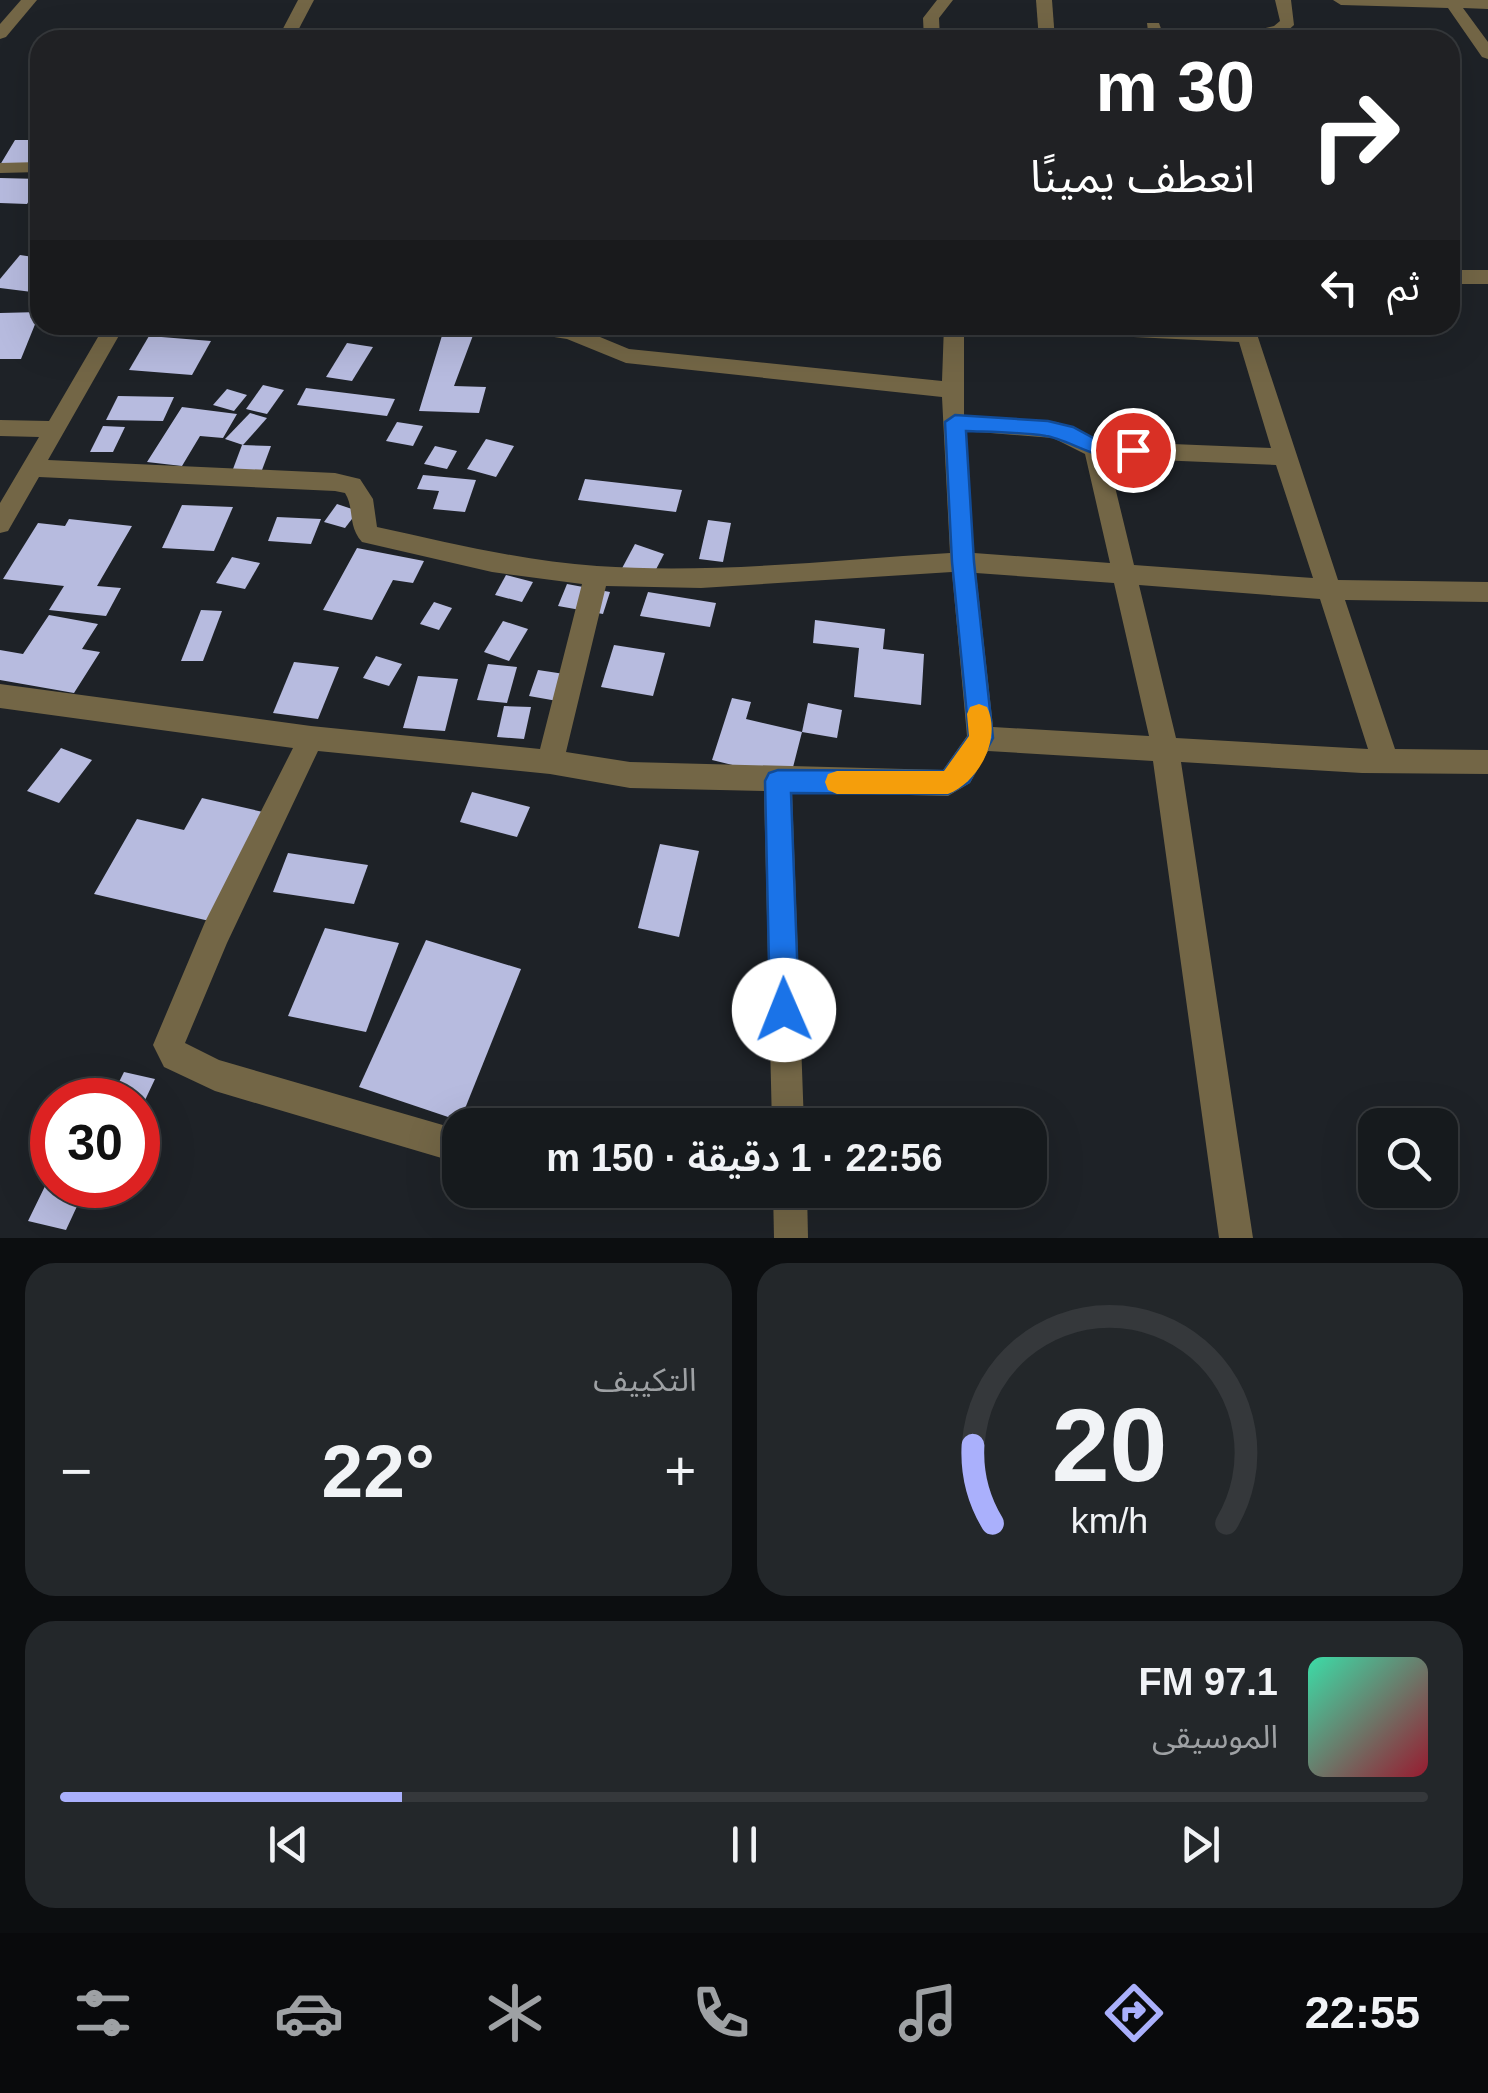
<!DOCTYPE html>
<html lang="ar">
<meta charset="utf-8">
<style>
:root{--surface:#161a1d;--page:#23272a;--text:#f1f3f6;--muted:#9ea1a4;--line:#35383b;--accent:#aab0fc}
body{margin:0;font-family:Helvetica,"Noto Sans Arabic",sans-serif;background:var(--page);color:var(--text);direction:rtl;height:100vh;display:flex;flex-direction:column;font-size:38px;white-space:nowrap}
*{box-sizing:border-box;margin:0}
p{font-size:32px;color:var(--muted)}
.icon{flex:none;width:55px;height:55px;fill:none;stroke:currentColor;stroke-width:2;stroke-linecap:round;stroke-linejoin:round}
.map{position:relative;height:1238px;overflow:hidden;direction:ltr}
.sheet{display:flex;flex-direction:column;gap:25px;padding:25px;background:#0c0e10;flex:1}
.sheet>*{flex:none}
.top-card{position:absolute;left:30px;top:30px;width:1430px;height:305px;border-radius:30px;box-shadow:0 10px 40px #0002,0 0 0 2px var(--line);direction:rtl;background:#202124;color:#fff;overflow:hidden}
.controls{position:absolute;left:1358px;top:1108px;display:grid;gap:20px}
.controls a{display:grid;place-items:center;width:100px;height:100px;border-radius:20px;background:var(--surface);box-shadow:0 10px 40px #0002,0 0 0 2px var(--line);font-size:50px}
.speed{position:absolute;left:30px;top:1078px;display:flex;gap:20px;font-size:50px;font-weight:700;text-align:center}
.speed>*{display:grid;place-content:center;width:130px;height:130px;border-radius:50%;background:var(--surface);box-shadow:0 10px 40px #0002,0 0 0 2px var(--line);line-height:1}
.speed .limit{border:15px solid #d22;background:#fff;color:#111}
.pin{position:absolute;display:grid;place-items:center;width:85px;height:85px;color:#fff;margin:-42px;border:5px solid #fff;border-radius:50%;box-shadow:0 2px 10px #0007}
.me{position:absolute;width:110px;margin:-55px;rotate:359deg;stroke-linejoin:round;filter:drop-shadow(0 0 8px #0008)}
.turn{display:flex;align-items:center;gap:35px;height:210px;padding:0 40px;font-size:45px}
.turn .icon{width:130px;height:130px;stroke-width:2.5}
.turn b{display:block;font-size:70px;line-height:85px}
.then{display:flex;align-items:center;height:95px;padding:0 40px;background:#0003;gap:20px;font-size:38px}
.big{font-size:75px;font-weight:600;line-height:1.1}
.sheet .card{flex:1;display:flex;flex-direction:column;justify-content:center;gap:15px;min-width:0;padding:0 35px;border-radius:30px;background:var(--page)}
.sheet .dial{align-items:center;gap:0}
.dial svg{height:260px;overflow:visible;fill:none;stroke:var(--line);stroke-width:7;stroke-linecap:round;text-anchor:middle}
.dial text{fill:var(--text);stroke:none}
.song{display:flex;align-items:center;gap:30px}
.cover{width:120px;height:120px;border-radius:15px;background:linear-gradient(135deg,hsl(160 70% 55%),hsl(350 70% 35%))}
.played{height:10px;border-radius:5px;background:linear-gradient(90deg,var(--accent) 25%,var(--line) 25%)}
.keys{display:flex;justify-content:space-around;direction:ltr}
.heat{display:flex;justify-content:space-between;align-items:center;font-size:55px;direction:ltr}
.sheet .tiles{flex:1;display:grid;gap:25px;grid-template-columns:1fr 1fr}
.card:last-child{grid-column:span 2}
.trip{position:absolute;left:442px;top:1108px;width:605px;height:100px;border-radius:30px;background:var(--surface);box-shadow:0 10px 40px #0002,0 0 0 2px var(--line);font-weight:600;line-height:100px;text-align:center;direction:rtl}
.tabs{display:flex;height:160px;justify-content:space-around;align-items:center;background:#090a0c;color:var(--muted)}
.tabs .icon{width:70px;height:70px}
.tabs .current{color:var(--accent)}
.tabs b{font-size:45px;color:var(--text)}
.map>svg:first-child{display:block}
.building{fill:#b7bbdf}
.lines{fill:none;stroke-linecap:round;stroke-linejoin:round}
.street{fill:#736646;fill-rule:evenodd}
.route{fill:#1a73e8;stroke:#114b97;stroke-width:2.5}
.slow{fill:#f59e0b}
</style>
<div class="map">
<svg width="1488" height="1238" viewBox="0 0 1488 1238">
<rect width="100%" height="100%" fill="#1e2227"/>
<g class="building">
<path d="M40 127V165H0L15 140H32Z"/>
<path d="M0 178 40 179V183L27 204 0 203Z"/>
<path d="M20 255 40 258V293L0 288V279Z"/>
<path d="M40 312 21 359H0V313Z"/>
<path d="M162 325H242L239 331 162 328Z"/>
<path d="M251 325H322L314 337Z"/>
<path d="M444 329 475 330 454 386 486 387 479 413 419 411Z"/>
<path d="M149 336 211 341 192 375 129 370Z"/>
<path d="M347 343 373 347 352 381 326 377Z"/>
<path d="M263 385 284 390 267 414 246 409Z"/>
<path d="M306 388 395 399 387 416 297 405Z"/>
<path d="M227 389 247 395 234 411 213 405Z"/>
<path d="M118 396 174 397 163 421 106 420Z"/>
<path d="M182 407 237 414 223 438 200 436 182 466 147 462Z"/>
<path d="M250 413 267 418 243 445 225 439Z"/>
<path d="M397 422 423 426 413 446 386 441Z"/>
<path d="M103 426 125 427 113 452H90Z"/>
<path d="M486 439 514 446 496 477 467 469Z"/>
<path d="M242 445 271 446 259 478 230 477Z"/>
<path d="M435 446 457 451 447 469 424 464Z"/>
<path d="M423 475 476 480 465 512 433 509 439 491 417 489Z"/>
<path d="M585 479 682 490 676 512 578 500Z"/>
<path d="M337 504 358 511 345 528 324 522Z"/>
<path d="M182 505 233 507 214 551 162 548Z"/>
<path d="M277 517 321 519 311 544 268 541Z"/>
<path d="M69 519 132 526 97 586 121 588 106 616 49 610 64 586 3 579 38 523 65 526Z"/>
<path d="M708 520 731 523 723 562 699 559Z"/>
<path d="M635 544 664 554 650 581 620 572Z"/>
<path d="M357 548 424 561 413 583 393 580 372 620 323 610Z"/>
<path d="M232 557 260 563 245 589 216 583Z"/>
<path d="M506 575 533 582 522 602 495 595Z"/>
<path d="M567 584 610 592 603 614 558 606Z"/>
<path d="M648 592 716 603 710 627 640 616Z"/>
<path d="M434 602 452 608 439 630 420 624Z"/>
<path d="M201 610 222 611 203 661H181Z"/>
<path d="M49 615 98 624 82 649 100 652 74 693 0 680V650L23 654Z"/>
<path d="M815 620 885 629 883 649 924 654 921 705 854 697 859 648 813 643Z"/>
<path d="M503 621 528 629 509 661 484 652Z"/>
<path d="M614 645 665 653 653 696 601 687Z"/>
<path d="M376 656 402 664 389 686 363 678Z"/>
<path d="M294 662 339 667 318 719 273 713Z"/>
<path d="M488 664 517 667 507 703 477 700Z"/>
<path d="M538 670 571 675 563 702 529 696Z"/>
<path d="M418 676 458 679 445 731 403 728Z"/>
<path d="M732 698 751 702 746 719 802 732 790 779 712 760Z"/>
<path d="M808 703 842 710 837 738 802 732Z"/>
<path d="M504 706 531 707 524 739 497 737Z"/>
<path d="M61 748 92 760 59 803 27 791Z"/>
<path d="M472 792 530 807 517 837 460 822Z"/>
<path d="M202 798 272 814 218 923 94 894 137 819 184 830Z"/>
<path d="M660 844 699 851 679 937 638 928Z"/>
<path d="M288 853 368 865 354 904 273 892Z"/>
<path d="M325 928 399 943 366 1032 288 1016Z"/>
<path d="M426 940 521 969 460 1121 359 1087Z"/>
<path d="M124 1072 155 1079 138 1115V1100H110Z"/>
<path d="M48 1180 52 1185 85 1189 66 1230 28 1221Z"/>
</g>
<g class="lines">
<g class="street">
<path d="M21 0H37L6 37 0 39V24Z"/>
<path d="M298 0H314L293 40H277Z"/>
<path d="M937 0H953L939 18 940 40H924L923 18Z"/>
<path d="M1036 0H1052L1055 40H1039Z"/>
<path d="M1275 0H1291L1294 25 1285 33 1245 40 1249 32 1274 26 1280 21Z"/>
<path d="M1333 0H1488V9L1463 8 1488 42V59L1482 57 1448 8 1341 5Z"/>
<path d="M1147 23H1159L1165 40H1149Z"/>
<path d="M40 162V172L0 173V163Z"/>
<rect x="1450" y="270" width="38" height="14"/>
<path d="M105 325H125L48 460 335 473 360 479 373 499 377 527C450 543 523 561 597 566 714 574 833 560 950 553L942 397 626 363 567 339 522 332 512 325H571L629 349 942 381 944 325H964V415L1057 422 1098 441 1271 448 1239 342 1028 332 1018 325H1254L1338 580 1488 582V602L1345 600 1395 749 1488 750V774L1362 773 1181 762 1253 1238H1219L1153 761 988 751 970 783 948 796 792 792 804 1125H772L764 791 630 788 550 774 318 751 227 943 185 1043 219 1060 460 1130V1160L455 1162 215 1091 164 1067 153 1045 205 922 293 748 0 708V684L311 726 540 749 582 584 492 572 362 542C347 525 355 509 345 493L335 491 39 477 8 531 0 533V503L39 437 0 436V420L49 421ZM966 431 1053 438 1085 454 1110 563 974 553ZM1108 458 1276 465 1313 578 1134 565ZM952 572 967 736 943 770 630 762 566 752 606 586 701 588ZM976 573 1114 583 1149 736 993 727ZM1139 585 1320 599 1368 749 1176 738Z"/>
<path d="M773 1190H807L808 1238H774Z"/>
</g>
</g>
<path class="route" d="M955 415 1048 421 1073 427 1099 441 1133 443 1143 450C1122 477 1071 439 1046 436 1020 432 992 432 966 431L974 562 993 738 969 782 948 794 791 793 799 1010 794 1020 784 1025 775 1020 770 1010 765 781 769 773 778 770 944 771 969 736 952 562 945 422Z"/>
<path class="slow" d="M979 704 987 707C1002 738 979 782 948 794H837L828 790 825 782 828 774 837 771H944L969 736 967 714 970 707Z"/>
</svg>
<div class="controls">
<a><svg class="icon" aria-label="search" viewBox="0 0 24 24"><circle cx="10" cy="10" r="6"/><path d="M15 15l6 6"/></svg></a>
</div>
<div class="speed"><div class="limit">30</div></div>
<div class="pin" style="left:1133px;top:450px;background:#d93025"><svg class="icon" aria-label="arrive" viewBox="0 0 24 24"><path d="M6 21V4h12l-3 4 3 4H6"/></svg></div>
<svg class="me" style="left:784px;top:1010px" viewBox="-20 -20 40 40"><circle r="19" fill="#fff"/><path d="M0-13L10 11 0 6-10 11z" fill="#1a73e8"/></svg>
<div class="trip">22:56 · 1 دقيقة · 150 m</div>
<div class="top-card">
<div class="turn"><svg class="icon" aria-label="right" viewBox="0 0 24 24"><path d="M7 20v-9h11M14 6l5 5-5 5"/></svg><div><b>30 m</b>انعطف يمينًا</div></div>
<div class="then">ثم<svg class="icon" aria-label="left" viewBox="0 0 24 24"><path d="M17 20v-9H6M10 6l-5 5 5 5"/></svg></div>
</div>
</div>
<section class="sheet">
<div class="tiles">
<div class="card dial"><svg viewBox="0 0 100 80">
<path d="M14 69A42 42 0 1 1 86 69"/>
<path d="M14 69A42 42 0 0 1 8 45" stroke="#aab0fc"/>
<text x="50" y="56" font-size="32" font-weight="700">20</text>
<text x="50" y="72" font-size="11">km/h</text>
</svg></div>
<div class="card"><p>التكييف</p>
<div class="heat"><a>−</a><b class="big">22°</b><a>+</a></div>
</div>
<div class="card">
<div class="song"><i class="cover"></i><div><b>97.1 FM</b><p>الموسيقى</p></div></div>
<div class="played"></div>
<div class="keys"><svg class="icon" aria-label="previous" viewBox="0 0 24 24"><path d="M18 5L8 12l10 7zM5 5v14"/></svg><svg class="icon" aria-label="pause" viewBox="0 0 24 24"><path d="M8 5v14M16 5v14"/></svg><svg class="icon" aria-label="next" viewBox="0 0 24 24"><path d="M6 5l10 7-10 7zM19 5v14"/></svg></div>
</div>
</div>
</section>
<nav class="tabs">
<b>22:55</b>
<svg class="icon current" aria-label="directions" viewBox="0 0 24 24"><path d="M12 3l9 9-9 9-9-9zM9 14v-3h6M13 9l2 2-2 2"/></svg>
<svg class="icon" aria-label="music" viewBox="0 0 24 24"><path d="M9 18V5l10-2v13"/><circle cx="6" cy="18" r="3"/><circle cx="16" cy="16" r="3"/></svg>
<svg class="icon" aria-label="phone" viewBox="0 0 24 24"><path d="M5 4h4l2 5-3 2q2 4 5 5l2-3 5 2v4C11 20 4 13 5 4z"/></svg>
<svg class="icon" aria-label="climate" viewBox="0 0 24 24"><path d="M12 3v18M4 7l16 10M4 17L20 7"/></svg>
<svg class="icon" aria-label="car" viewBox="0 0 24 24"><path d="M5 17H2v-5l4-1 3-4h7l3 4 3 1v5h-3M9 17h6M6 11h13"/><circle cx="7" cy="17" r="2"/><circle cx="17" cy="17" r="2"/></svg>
<svg class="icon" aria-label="filters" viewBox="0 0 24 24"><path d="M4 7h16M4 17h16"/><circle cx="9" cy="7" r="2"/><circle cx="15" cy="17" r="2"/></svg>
</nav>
